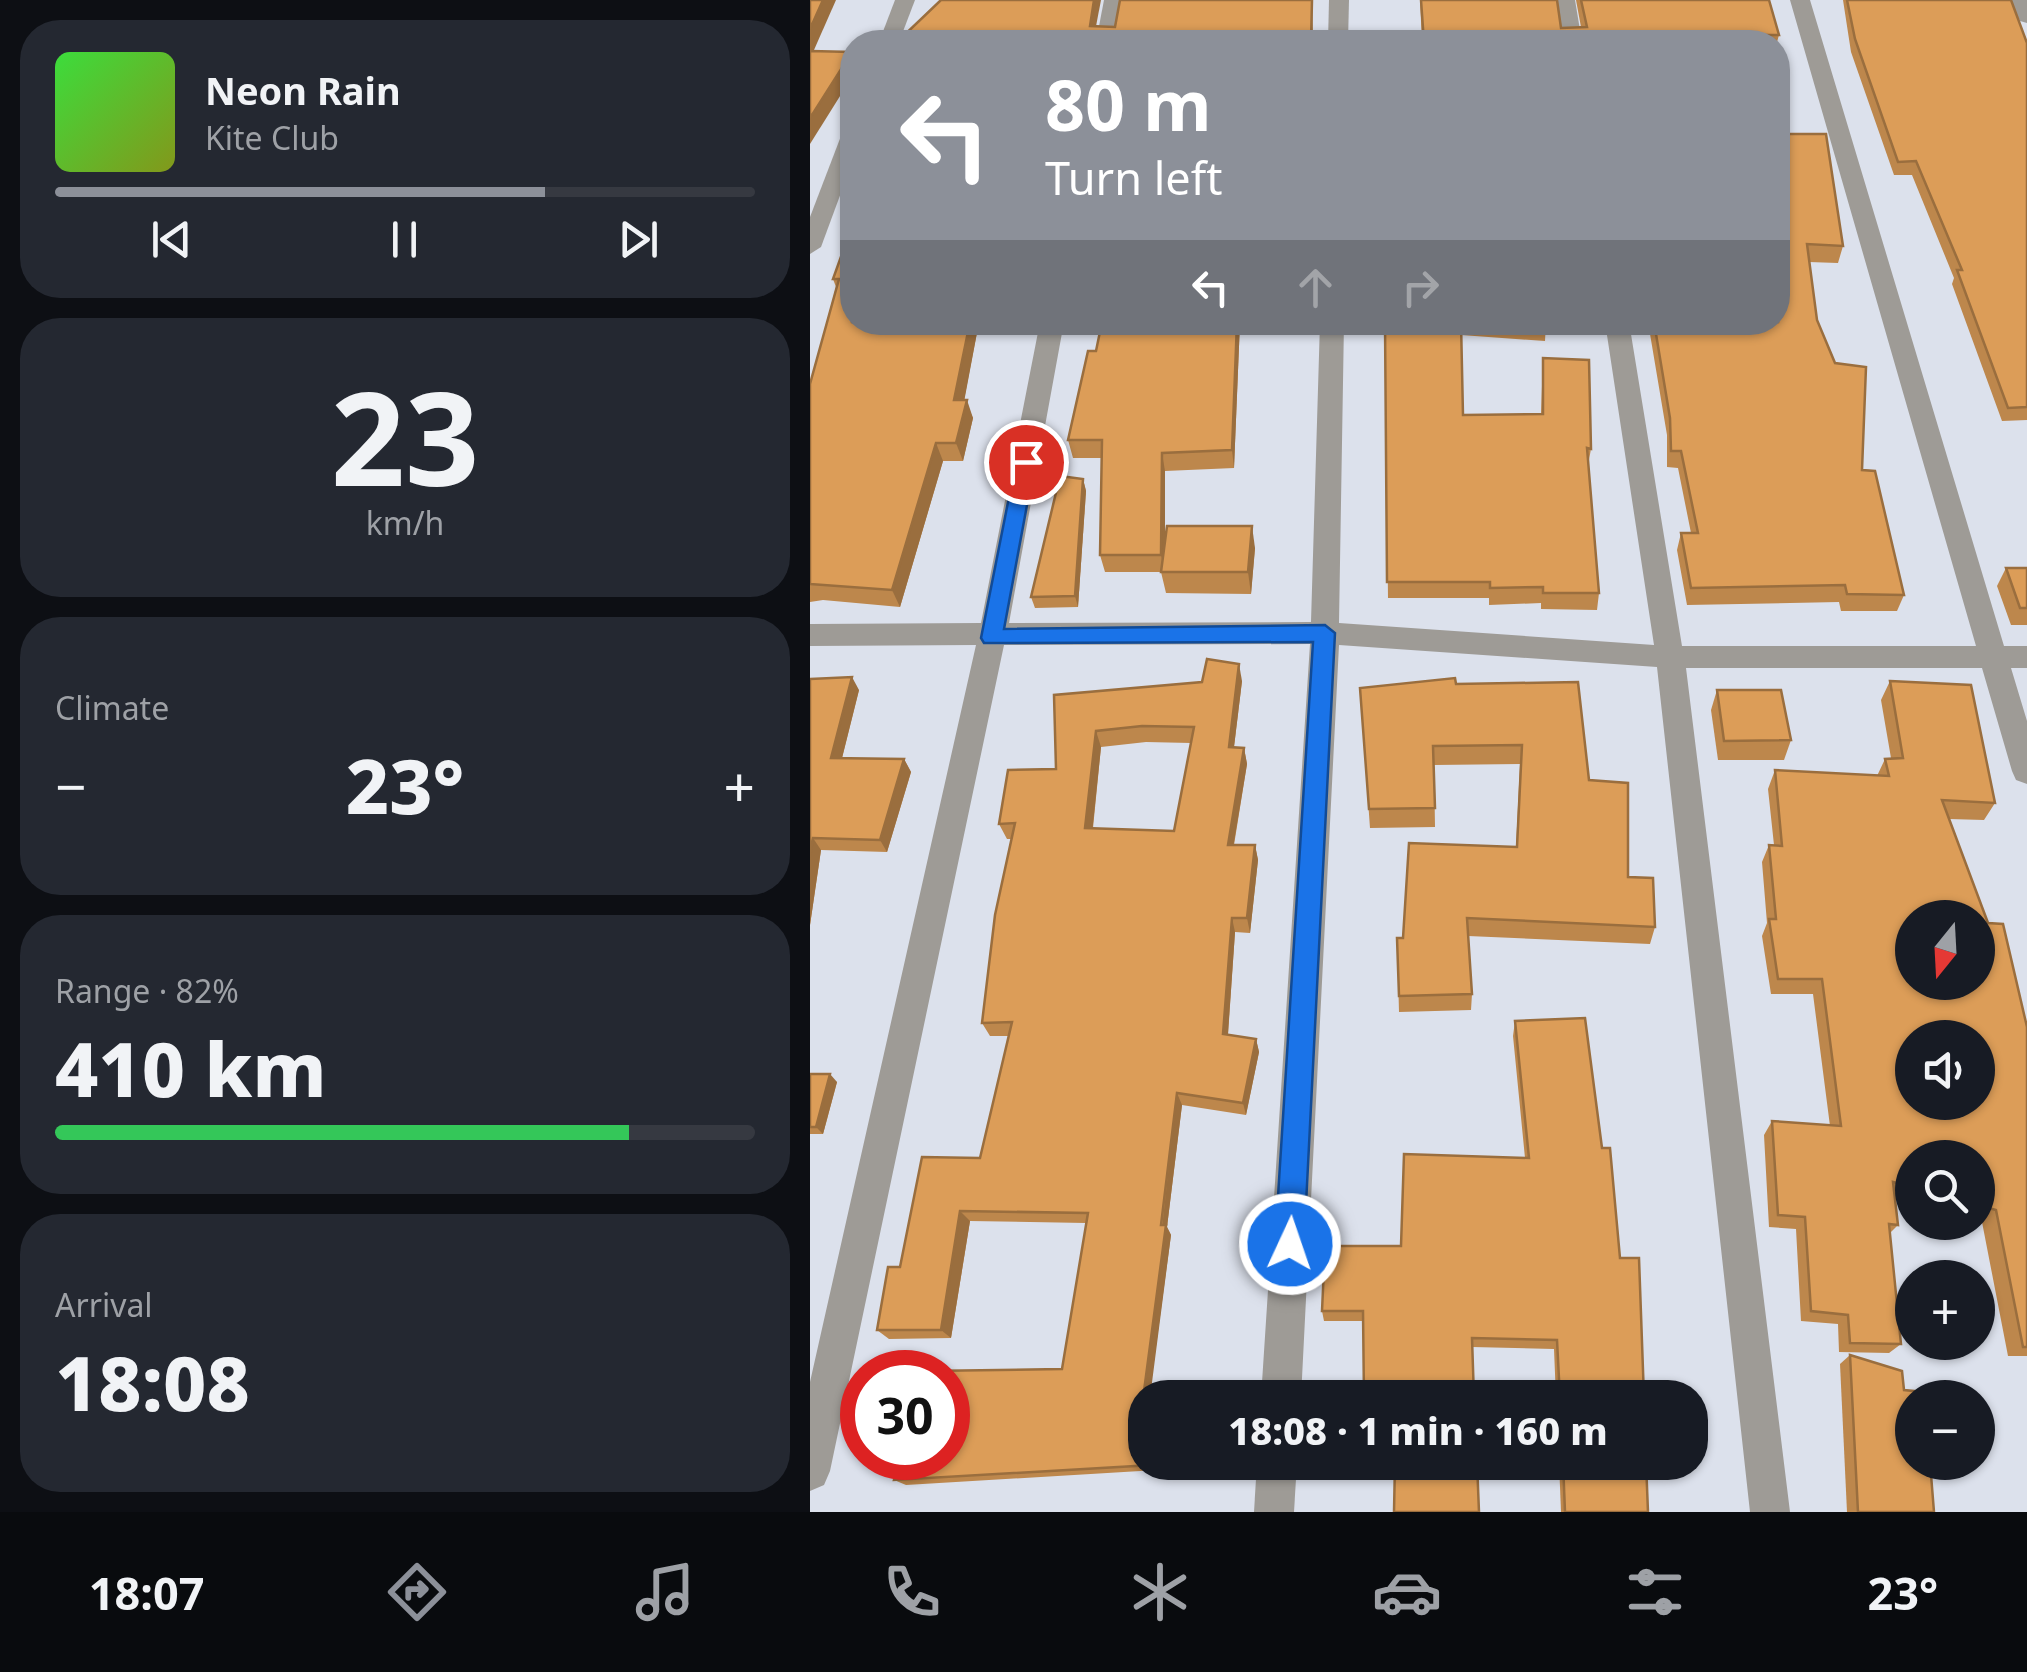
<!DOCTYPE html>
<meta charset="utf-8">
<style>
:root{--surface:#171b24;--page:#242831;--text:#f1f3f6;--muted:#9ea1a6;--line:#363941;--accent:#8c9099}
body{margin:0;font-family:"Noto Sans",sans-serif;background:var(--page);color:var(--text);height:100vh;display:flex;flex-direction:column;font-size:38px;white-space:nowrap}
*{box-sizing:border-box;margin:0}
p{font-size:32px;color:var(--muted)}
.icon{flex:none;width:55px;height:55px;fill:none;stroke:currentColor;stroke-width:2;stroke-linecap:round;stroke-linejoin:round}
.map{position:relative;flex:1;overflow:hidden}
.details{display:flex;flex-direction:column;gap:20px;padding:20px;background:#0d0f14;width:810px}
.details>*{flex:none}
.top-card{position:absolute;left:30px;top:30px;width:950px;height:305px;border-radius:40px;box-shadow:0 2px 8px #0004;background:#8c9099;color:#fff;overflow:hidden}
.needle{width:65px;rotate:198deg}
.controls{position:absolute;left:1085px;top:900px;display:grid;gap:20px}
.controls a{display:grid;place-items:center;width:100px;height:100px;border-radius:50%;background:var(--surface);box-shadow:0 2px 8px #0004;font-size:50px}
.speed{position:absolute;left:30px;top:1350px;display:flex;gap:20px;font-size:50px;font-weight:700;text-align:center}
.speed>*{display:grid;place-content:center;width:130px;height:130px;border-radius:50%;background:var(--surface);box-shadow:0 2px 8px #0004;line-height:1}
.speed .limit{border:15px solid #d22;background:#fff;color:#111}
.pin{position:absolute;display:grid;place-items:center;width:85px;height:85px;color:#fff;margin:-42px;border:5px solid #fff;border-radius:50%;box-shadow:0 2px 10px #0007}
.me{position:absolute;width:110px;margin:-55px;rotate:3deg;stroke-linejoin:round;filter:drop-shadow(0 0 8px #0008)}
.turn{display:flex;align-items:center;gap:35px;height:210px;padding:0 40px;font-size:45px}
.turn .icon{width:130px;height:130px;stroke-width:2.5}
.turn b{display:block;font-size:70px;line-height:85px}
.lanes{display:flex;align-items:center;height:95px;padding:0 40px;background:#0003;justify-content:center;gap:50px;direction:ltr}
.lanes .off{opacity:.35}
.big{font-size:75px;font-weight:800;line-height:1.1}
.details .widget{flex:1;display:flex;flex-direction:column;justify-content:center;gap:15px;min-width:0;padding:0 35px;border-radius:40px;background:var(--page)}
.details .dial{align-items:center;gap:0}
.dial b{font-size:130px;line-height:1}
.song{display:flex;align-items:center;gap:30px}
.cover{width:120px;height:120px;border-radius:15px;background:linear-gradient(135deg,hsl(120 70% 55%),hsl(70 70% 35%))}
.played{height:10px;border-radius:5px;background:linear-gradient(90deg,var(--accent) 70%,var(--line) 70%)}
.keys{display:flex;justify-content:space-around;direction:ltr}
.heat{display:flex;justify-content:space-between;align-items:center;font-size:55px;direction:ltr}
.charge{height:15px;border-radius:8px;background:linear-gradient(90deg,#34c759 82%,var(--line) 0)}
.trip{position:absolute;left:318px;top:1380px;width:580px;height:100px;border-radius:40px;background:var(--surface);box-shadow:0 2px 8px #0004;font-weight:800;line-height:100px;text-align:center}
.tab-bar{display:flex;height:160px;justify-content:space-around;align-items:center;background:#090b0e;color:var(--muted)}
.tab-bar .icon{width:70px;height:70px}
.tab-bar .on{color:var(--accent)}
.tab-bar b{font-size:45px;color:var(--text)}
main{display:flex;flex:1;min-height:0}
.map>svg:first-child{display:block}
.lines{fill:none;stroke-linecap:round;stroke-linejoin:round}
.street{fill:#9e9b96;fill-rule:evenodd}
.wall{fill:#bd874c;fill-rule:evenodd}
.shaded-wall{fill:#9a6e3e}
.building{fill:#dc9d58;stroke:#9a6e3e;stroke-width:2.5;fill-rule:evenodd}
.route{fill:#1a73e8;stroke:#114b97;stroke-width:2.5}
</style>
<main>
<section class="details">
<div class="widget">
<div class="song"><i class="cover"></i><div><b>Neon Rain</b><p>Kite Club</p></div></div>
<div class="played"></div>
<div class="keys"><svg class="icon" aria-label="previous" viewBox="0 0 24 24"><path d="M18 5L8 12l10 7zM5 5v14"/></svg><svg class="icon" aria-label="pause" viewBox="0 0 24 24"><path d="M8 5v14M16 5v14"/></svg><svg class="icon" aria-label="next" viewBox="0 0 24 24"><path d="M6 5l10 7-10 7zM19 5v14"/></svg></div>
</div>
<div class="widget dial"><b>23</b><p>km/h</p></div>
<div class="widget"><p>Climate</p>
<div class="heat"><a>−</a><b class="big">23°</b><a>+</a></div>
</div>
<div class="widget"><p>Range · 82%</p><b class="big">410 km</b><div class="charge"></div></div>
<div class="widget"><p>Arrival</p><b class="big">18:08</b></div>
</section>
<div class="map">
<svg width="1217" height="1512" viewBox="0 0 1217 1512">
<rect width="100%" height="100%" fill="#dce1ec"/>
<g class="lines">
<g class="street">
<path d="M85 0H105L89 42H69Z"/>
<path d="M294 0H314L306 42H286Z"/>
<path d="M519 0H539L538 42H518Z"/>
<path d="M745 0H765L772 42H752Z"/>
<path d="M980 0H1000L1194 646H1217V668H1201L1217 721V784L1206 780 1202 771 1172 668H876L980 1512H940L847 667 529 645 491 1398H451L500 644 194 645 20 1471 14 1485 0 1491V1382L166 645 0 646V624L171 623 230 322H254L199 623 501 622 510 322H534L529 623 844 645 795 322H819L872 646H1166Z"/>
<path d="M1199 0H1217V23L1210 21Z"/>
<path d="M42 130V163L11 247 0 254V217L31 136Z"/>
<path d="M447 1462H487L484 1512H444Z"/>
</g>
</g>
<g class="wall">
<path d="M610 0H747L751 28 771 27 766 0H959L969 35 967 42H612Z"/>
<path d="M1033 0H1201L1217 43V420L1192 421 1142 284 1144 278 1102 175H1084L1041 52Z"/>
<path d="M42 114V180H40L33 162Z"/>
<path d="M976 134 1033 246 1028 263 999 262 1007 320 1052 470 1094 595 1087 611H1031L1029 602 877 605 867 550 871 533H881L868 468 857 467V435L838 322H968Z"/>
<path d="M42 226V322H169L154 400 163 418 153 461H133L90 607 13 600 0 602V384L26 287 23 279Z"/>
<path d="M292 322H430L424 468 355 471V539L445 548 441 594 356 593 351 572H295L290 555 292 458H263L258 440 286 351Z"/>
<path d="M575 322H736L735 341 651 335 653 415 731 414 733 358 781 449 778 465 789 593 787 610 731 609V603L679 605V598H578Z"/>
<path d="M273 479 276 491 268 607 225 608 221 597Z"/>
<path d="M1196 568H1217V626V625H1201L1187 586Z"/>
<path d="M0 679 49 690 32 758 94 759 101 772 77 852 11 850 0 925Z"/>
<path d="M432 681 424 747 434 748 437 764 424 845H445L448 860 440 933 425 932 418 1035 446 1039 449 1052 436 1115 372 1105 357 1227 361 1235 340 1391 344 1390 350 1398H335V1462H348L347 1470 96 1485 84 1480 252 1369 276 1223 160 1221 141 1338 79 1339 67 1330 90 1267 170 1158 199 1036H180L172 1023 202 839H197L189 824 246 769 244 695ZM336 742 381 743 364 831 283 828 291 747Z"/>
<path d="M1080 681 1185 803 1174 820 1139 819 1217 1027V1356H1198L1172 1222 1168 1220V1158H1102V1202L1085 1198 1088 1225 1080 1233 1091 1344 1079 1353 1029 1352 1028 1324 991 1321 986 1229 959 1227 954 1135 962 1121 1020 1126 1003 994H961L952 936 957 923 952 862 959 845H964L958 789 965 770 1067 776 1075 759 1081 758 1071 700Z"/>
<path d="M646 684 779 780 818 877 845 927 840 944 658 936 662 994 661 1010 589 1012 587 938H593L706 847 710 764 624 765 625 827 560 828 550 688Z"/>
<path d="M907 690 981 740 974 760H908L901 710Z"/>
<path d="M705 1021 792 1148 834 1398H746L744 1349 662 1347 553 1321H514L512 1311 715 1158 703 1036Z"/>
<path d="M0 1074 27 1082 13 1134H0Z"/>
<path d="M1040 1355 1094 1390 1124 1512H1037L1030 1364Z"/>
<path d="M749 1462H836L838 1512H751Z"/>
</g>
<g class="shaded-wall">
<path d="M13 0H26L0 59V29Z"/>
<path d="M284 0H291L283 42 280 26Z"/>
<path d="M502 0 503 42H501Z"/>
<path d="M42 52V77L0 144V118Z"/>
<path d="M160 322H169L151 418 144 400Z"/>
<path d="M427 322H430L424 468 422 450Z"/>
<path d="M157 400 163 418 153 461 146 443Z"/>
<path d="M126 443 133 461 90 607 82 590Z"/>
<path d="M352 453 355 471V572L351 555Z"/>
<path d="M273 479 276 491 268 607 265 596Z"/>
<path d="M442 526 445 548 441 594 438 572Z"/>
<path d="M429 664 432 681 422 763 419 747Z"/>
<path d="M42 677 49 690 29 770 21 758Z"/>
<path d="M286 731 291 747 281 843 275 828Z"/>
<path d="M434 748 437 764 421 860 418 845Z"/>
<path d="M94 759 101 772 77 852 70 840Z"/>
<path d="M3 838 11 850 0 925V857Z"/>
<path d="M445 845 448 860 440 933 437 918Z"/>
<path d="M422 918 425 932 417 1047 413 1034Z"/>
<path d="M446 1039 449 1052 436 1115 433 1103Z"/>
<path d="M20 1074 27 1082 13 1134 6 1127Z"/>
<path d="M367 1093 372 1105 357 1227 361 1235 340 1398 334 1391Z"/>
<path d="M150 1211 160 1221 141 1338 131 1330Z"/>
</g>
<g class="building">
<path d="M0 0H13L0 29Z"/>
<path d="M131 0H284L280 26 305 27 310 0H502L501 42H87Z"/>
<path d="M611 0H747L751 28 777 27 771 0H959L969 35H939L942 42H614Z"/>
<path d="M1037 0H1201L1217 43V407L1198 408 1147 270H1152L1106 161 1088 162 1045 39Z"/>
<path d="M0 51 42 52 0 118Z"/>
<path d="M42 114V162H33L39 124Z"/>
<path d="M968 122 974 123 976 134H1016L1033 246 997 244 1007 320 1025 363 1056 367 1052 470 1065 471 1094 595 1037 594 1035 585 881 588 871 533H888L871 451H861L860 418 844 322H968Z"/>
<path d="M42 226V322H160L144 400H157L146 443H126L82 590 0 584V384L29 279H23Z"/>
<path d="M292 322H427L422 450 352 453 351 555H290L292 440H258L278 351H286Z"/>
<path d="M575 322H651L653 415 733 414V358L779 360 781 449 777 448 789 593H733V587L680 588V582H577Z"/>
<path d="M250 476 273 479 265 596 221 597Z"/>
<path d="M357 526H442L438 572H351Z"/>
<path d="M1196 568H1217V608H1210Z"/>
<path d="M397 659 429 664 419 747 434 748 418 845H445L437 918H422L413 1034 446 1039 433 1103 367 1093 351 1225H356L334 1391 344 1390V1398H335V1462H342V1465L84 1480 90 1458H138V1372H114L115 1371 252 1369 278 1213 150 1211 131 1330H67L78 1267H90L112 1157 170 1158 202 1022 172 1023 185 915 205 823 189 824 198 770 246 769 244 695 392 682ZM332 726 384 727 364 831 275 828 286 731Z"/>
<path d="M42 677 21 758 94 759 70 840 3 838 0 857V679Z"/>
<path d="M645 678 646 684 768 682 779 780 818 783V877L843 878 845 927 657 918 662 994 589 996 587 938H593L599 843 707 847 712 745 623 746 625 808 559 809 550 688Z"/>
<path d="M1080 681 1161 685 1185 803 1132 800 1178 923 1193 924 1217 1027V1347H1213L1186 1210 1168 1205V1158H1102V1187L1083 1182 1088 1225 1079 1224 1091 1344 1040 1343 1038 1315 1001 1311 995 1217 968 1215 962 1121 1031 1126 1012 979H968L959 919H966L959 845 972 846 965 770 1079 776 1075 759 1093 758ZM1102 918H1168V982H1102ZM1102 1038H1168V1102H1102Z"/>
<path d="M907 690H971L981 740 914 741Z"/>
<path d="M775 1018 792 1148H800L810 1258H829L834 1398H750L747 1340 662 1338 664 1398H554L553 1311H512L515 1246H591L594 1154 719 1158 705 1021Z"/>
<path d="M0 1074H20L6 1127H0Z"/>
<path d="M1040 1355 1092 1371 1094 1390 1114 1392 1115 1398H1102V1462H1120L1124 1512H1048Z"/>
<path d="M585 1462H667L669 1512H584Z"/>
<path d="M753 1462H836L838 1512H755Z"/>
</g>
<path class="route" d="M216 456 225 462 194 629 515 625 525 633 494 1244 489 1254 480 1259 470 1254 465 1244 503 642 174 643 171 638 206 462Z"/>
</svg>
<div class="controls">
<a><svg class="needle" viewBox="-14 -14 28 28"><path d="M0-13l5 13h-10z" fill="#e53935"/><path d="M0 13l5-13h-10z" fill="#9ea1a6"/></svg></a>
<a><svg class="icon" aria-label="sound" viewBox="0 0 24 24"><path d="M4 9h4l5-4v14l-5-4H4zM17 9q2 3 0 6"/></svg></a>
<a><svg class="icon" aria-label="search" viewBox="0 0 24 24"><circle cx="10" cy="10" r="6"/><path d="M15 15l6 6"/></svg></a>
<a>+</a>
<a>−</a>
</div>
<div class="speed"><div class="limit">30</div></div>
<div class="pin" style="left:216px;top:462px;background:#d93025"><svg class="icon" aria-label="arrive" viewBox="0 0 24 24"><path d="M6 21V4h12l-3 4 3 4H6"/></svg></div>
<svg class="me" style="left:480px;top:1244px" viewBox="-20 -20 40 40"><circle r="17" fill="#1a73e8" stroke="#fff" stroke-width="3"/><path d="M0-11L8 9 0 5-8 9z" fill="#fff"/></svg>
<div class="trip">18:08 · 1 min · 160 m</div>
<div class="top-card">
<div class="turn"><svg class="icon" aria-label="left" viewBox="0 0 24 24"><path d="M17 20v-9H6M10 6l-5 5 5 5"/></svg><div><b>80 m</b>Turn left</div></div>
<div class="lanes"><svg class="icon" aria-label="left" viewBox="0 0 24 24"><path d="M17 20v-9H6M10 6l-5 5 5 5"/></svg><svg class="icon off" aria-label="ahead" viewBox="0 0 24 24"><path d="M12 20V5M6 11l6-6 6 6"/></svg><svg class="icon off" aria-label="right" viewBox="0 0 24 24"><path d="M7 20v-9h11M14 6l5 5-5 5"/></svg></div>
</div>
</div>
</main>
<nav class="tab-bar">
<b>18:07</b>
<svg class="icon on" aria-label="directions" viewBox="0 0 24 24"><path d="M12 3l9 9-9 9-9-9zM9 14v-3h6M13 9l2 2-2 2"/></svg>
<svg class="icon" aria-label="music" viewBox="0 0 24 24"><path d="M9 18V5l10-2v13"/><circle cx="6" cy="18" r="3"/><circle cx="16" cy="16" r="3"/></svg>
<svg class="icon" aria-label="phone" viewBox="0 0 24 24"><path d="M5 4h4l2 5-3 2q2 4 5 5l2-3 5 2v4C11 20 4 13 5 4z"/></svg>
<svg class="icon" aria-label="climate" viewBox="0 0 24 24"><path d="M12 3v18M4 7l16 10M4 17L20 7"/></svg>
<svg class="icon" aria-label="car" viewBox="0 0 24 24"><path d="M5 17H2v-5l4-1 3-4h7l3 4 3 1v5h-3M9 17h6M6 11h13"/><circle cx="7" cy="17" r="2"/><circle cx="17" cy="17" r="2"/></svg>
<svg class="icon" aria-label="filters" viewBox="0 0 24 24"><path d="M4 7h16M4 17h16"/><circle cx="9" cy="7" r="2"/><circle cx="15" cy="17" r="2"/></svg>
<b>23°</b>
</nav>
